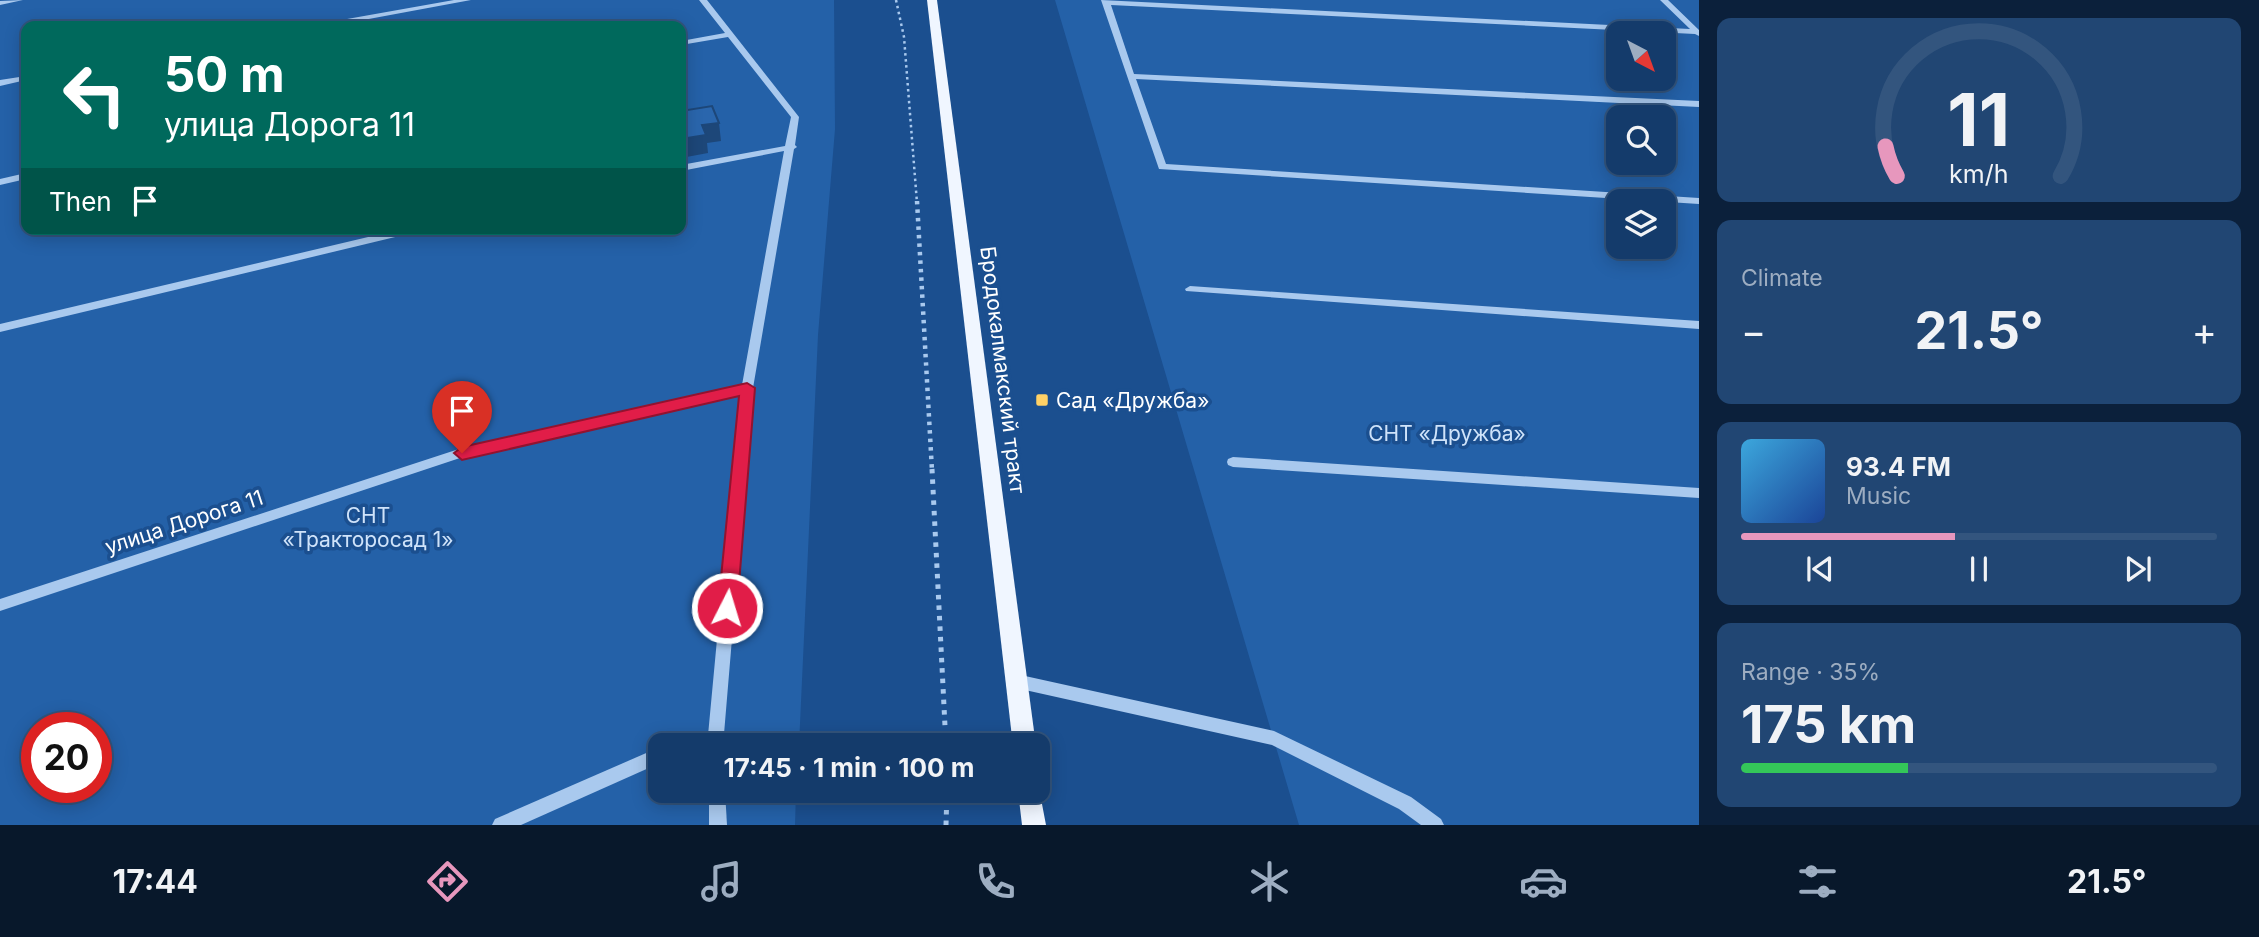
<!DOCTYPE html>
<meta charset="utf-8">
<style>
:root{--surface:#143b6b;--page:#214673;--text:#f1f3f6;--muted:#9dadc1;--line:#33557e;--accent:#e797bd}
body{margin:0;font-family:Inter,sans-serif;background:var(--page);color:var(--text);height:100vh;display:flex;flex-direction:column;font-size:26px;white-space:nowrap}
*{box-sizing:border-box;margin:0}
p{font-size:23px;color:var(--muted)}
.icon{flex:none;width:38px;height:38px;fill:none;stroke:currentColor;stroke-width:2;stroke-linecap:round;stroke-linejoin:round}
.map{position:relative;flex:1;overflow:hidden}
.side{display:flex;flex-direction:column;gap:18px;padding:18px;background:#0b203b;width:560px}
.side>*{flex:none}
.top-card{position:absolute;left:21px;top:21px;width:665px;height:214px;border-radius:14px;box-shadow:0 4px 18px #0003,0 0 0 2px var(--line);background:#00695c;color:#fff;overflow:hidden}
.needle{width:46px;rotate:139deg}
.controls{position:absolute;left:1606px;top:21px;display:grid;gap:14px}
.controls a{display:grid;place-items:center;width:70px;height:70px;border-radius:14px;background:var(--surface);box-shadow:0 4px 18px #0003,0 0 0 2px var(--line);font-size:35px}
.speed{position:absolute;left:21px;top:712px;display:flex;gap:14px;font-size:35px;font-weight:700;text-align:center}
.speed>*{display:grid;place-content:center;width:91px;height:91px;border-radius:50%;background:var(--surface);box-shadow:0 4px 18px #0003,0 0 0 2px var(--line);line-height:1}
.speed .limit{border:10px solid #d22;background:#fff;color:#111}
.pin{position:absolute;display:grid;place-items:center;width:60px;height:60px;color:#fff;margin:-72px -30px;border-radius:50% 50% 50% 0;rotate:-45deg;box-shadow:0 0 7px #0007}
.pin .icon{rotate:45deg}
.me{position:absolute;width:77px;margin:-38px;rotate:5deg;stroke-linejoin:round;filter:drop-shadow(0 0 5px #0008)}
.turn{display:flex;align-items:center;gap:24px;height:147px;padding:0 28px;font-size:32px}
.turn .icon{width:91px;height:91px;stroke-width:2.5}
.turn b{display:block;font-size:49px;line-height:60px}
.then{display:flex;align-items:center;height:66px;padding:0 28px;background:#0003;gap:14px;font-size:26px}
.big{font-size:52px;font-weight:700;line-height:1.1}
.side .widget{flex:1;display:flex;flex-direction:column;justify-content:center;gap:10px;min-width:0;padding:0 24px;border-radius:14px;background:var(--page)}
.side .dial{align-items:center;gap:0}
.dial svg{height:182px;overflow:visible;fill:none;stroke:var(--line);stroke-width:7;stroke-linecap:round;text-anchor:middle}
.dial text{fill:var(--text);stroke:none}
.song{display:flex;align-items:center;gap:21px}
.cover{width:84px;height:84px;border-radius:10px;background:linear-gradient(135deg,hsl(200 70% 55%),hsl(220 70% 35%))}
.played{height:7px;border-radius:4px;background:linear-gradient(90deg,var(--accent) 45%,var(--line) 45%)}
.keys{display:flex;justify-content:space-around;direction:ltr}
.heat{display:flex;justify-content:space-between;align-items:center;font-size:38px;direction:ltr}
.charge{height:10px;border-radius:5px;background:linear-gradient(90deg,#34c759 35%,var(--line) 0)}
.trip{position:absolute;left:648px;top:733px;width:402px;height:70px;border-radius:14px;background:var(--surface);box-shadow:0 4px 18px #0003,0 0 0 2px var(--line);font-weight:700;line-height:70px;text-align:center}
.dock{display:flex;height:112px;justify-content:space-around;align-items:center;background:#08182b;color:var(--muted)}
.dock .icon{width:49px;height:49px}
.dock .selected{color:var(--accent)}
.dock b{font-size:32px;color:var(--text)}
main{display:flex;flex:1;min-height:0}
.map>svg:first-child{display:block}
.green{fill:#2461a8;fill-rule:evenodd}
.lines{fill:none;stroke-linecap:round;stroke-linejoin:round}
.path-far2{stroke:#a9c9ee;stroke-width:2.5;stroke-dasharray:2.5 3.5;stroke-linecap:butt}
.path-far1{stroke:#a9c9ee;stroke-width:4.5;stroke-dasharray:3.5 5;stroke-linecap:butt}
.path{stroke:#a9c9ee;stroke-width:5;stroke-dasharray:4.5 6;stroke-linecap:butt}
.minor{fill:#a9c9ee;fill-rule:evenodd}
.major{fill:#f0f6ff;fill-rule:evenodd}
.shaded-wall{fill:#1d4779}
.building{fill:#2a66ad;stroke:#1d4779;stroke-width:2}
.route{fill:#e11d48;stroke:#92132f;stroke-width:2}
.poi-dot{fill:#ffd166;stroke:#1b4f8f;stroke-width:2.5}
.labels{text-anchor:middle;dominant-baseline:central;stroke-width:7;stroke-linejoin:round;paint-order:stroke}
.street-label{font-size:21px;fill:#fff;stroke:#1b4f8f}
.poi-label{font-size:21px;fill:#fff;stroke:#1b4f8f;text-anchor:start}
.park-label{font-size:21px;fill:#cfe3fa;stroke:#1b4f8f}
</style>
<main>
<div class="map">
<svg width="1699" height="825" viewBox="0 0 1699 825">
<rect width="100%" height="100%" fill="#1b4f8f"/>
<g class="green">
<path d="M0 0H834L835 129 818 335 799 745 660 746V791H796L795 825H0ZM26 26H681V229H26ZM37 728H96V788H37Z"/>
<path d="M1055 0H1699V825H1299ZM1619 33H1664V79H1619ZM1619 117H1664V163H1619ZM1619 201H1664V247H1619Z"/>
</g>
<g class="lines">
<path class="path-far2" d="M896 0 904 37 917 203"/>
<path class="path-far1" d="M917 201 932 471"/>
<g class="path">
<path d="M932 469 946 746"/>
<path d="M946 825 947 791"/>
</g>
<g class="minor">
<path d="M23 0 0 5V1Z"/>
<path d="M454 0H471L331 26H315L319 24Z"/>
<path d="M699 0H707L799 117 795 145 797 147 794 149 753 388 723 746H707L740 394 463 457 0 611V599L462 448 742 385 784 151 681 171V165L785 146 791 117 728 37 681 45V41L725 33Z"/>
<path d="M1101 0 1690 29 1660 0H1668L1699 30V36L1695 34 1111 5 1134 74 1699 101V107L1136 79 1166 164 1699 198V204L1159 169Z"/>
<path d="M26 76V80L0 86V80Z"/>
<path d="M26 173V179L0 185V179Z"/>
<path d="M402 229H421L416 232 0 332V324Z"/>
<path d="M1190 286 1699 321V329L1186 291 1185 289Z"/>
<path d="M1233 457 1699 488V498L1233 467 1228 465 1227 462 1228 459Z"/>
<path d="M1016 674 1274 731 1411 797 1441 819 1444 825H1421L1399 809 1272 745 1016 688 1011 686 1008 681 1011 676Z"/>
<path d="M660 747V763L521 825H492L495 819Z"/>
<path d="M709 791H725L727 825H709Z"/>
</g>
<g class="major">
<path d="M927 0H937L1036 746H1013Z"/>
<path d="M1038 783 1046 825H1022L1018 791H1038Z"/>
</g>
</g>
<path class="shaded-wall" d="M719 123 721 141 707 143 708 153 681 158V139L702 125Z"/>
<path class="building" d="M712 106 719 123 702 125 706 135 681 139V111Z"/>
<path class="route" d="M747 383 755 388 737 608 734 614H720L718 608 739 396 462 460 454 453 462 447Z"/>
<rect class="poi-dot" x="1035" y="393" width="14" height="14" rx="3.5"/>
<g class="labels">
<g class="street-label">
<text transform="translate(1003 370) rotate(83)">Бродокалмакский тракт</text>
<text transform="translate(184 522) rotate(-18)">улица Дорога 11</text>
</g>
<g class="poi-label">
<text x="1056" y="400">Сад «Дружба»</text>
</g>
<g class="park-label">
<text x="1447" y="433">СНТ «Дружба»</text>
<text x="368" y="515">СНТ<tspan x="368" dy="24">«Тракторосад 1»</tspan></text>
</g>
</g>
</svg>
<div class="controls">
<a><svg class="needle" viewBox="-14 -14 28 28"><path d="M0-13l5 13h-10z" fill="#e53935"/><path d="M0 13l5-13h-10z" fill="#9dadc1"/></svg></a>
<a><svg class="icon" aria-label="search" viewBox="0 0 24 24"><circle cx="10" cy="10" r="6"/><path d="M15 15l6 6"/></svg></a>
<a><svg class="icon" aria-label="layers" viewBox="0 0 24 24"><path d="M12 4l9 5-9 5-9-5zM3 14l9 5 9-5"/></svg></a>
</div>
<div class="speed"><div class="limit">20</div></div>
<div class="pin" style="left:462px;top:453px;background:#d93025"><svg class="icon" aria-label="arrive" viewBox="0 0 24 24"><path d="M6 21V4h12l-3 4 3 4H6"/></svg></div>
<svg class="me" style="left:727px;top:608px" viewBox="-20 -20 40 40"><circle r="17" fill="#e11d48" stroke="#fff" stroke-width="3"/><path d="M0-11L8 9 0 5-8 9z" fill="#fff"/></svg>
<div class="trip">17:45 · 1 min · 100 m</div>
<div class="top-card">
<div class="turn"><svg class="icon" aria-label="left" viewBox="0 0 24 24"><path d="M17 20v-9H6M10 6l-5 5 5 5"/></svg><div><b>50 m</b>улица Дорога 11</div></div>
<div class="then">Then<svg class="icon" aria-label="arrive" viewBox="0 0 24 24"><path d="M6 21V4h12l-3 4 3 4H6"/></svg></div>
</div>
</div>
<section class="side">
<div class="widget dial"><svg viewBox="0 0 100 80">
<path d="M14 69A42 42 0 1 1 86 69"/>
<path d="M14 69A42 42 0 0 1 9 56" stroke="#e797bd"/>
<text x="50" y="56" font-size="32" font-weight="700">11</text>
<text x="50" y="72" font-size="11">km/h</text>
</svg></div>
<div class="widget"><p>Climate</p>
<div class="heat"><a>−</a><b class="big">21.5°</b><a>+</a></div>
</div>
<div class="widget">
<div class="song"><i class="cover"></i><div><b>93.4 FM</b><p>Music</p></div></div>
<div class="played"></div>
<div class="keys"><svg class="icon" aria-label="previous" viewBox="0 0 24 24"><path d="M18 5L8 12l10 7zM5 5v14"/></svg><svg class="icon" aria-label="pause" viewBox="0 0 24 24"><path d="M8 5v14M16 5v14"/></svg><svg class="icon" aria-label="next" viewBox="0 0 24 24"><path d="M6 5l10 7-10 7zM19 5v14"/></svg></div>
</div>
<div class="widget"><p>Range · 35%</p><b class="big">175 km</b><div class="charge"></div></div>
</section>
</main>
<nav class="dock">
<b>17:44</b>
<svg class="icon selected" aria-label="directions" viewBox="0 0 24 24"><path d="M12 3l9 9-9 9-9-9zM9 14v-3h6M13 9l2 2-2 2"/></svg>
<svg class="icon" aria-label="music" viewBox="0 0 24 24"><path d="M9 18V5l10-2v13"/><circle cx="6" cy="18" r="3"/><circle cx="16" cy="16" r="3"/></svg>
<svg class="icon" aria-label="phone" viewBox="0 0 24 24"><path d="M5 4h4l2 5-3 2q2 4 5 5l2-3 5 2v4C11 20 4 13 5 4z"/></svg>
<svg class="icon" aria-label="climate" viewBox="0 0 24 24"><path d="M12 3v18M4 7l16 10M4 17L20 7"/></svg>
<svg class="icon" aria-label="car" viewBox="0 0 24 24"><path d="M5 17H2v-5l4-1 3-4h7l3 4 3 1v5h-3M9 17h6M6 11h13"/><circle cx="7" cy="17" r="2"/><circle cx="17" cy="17" r="2"/></svg>
<svg class="icon" aria-label="filters" viewBox="0 0 24 24"><path d="M4 7h16M4 17h16"/><circle cx="9" cy="7" r="2"/><circle cx="15" cy="17" r="2"/></svg>
<b>21.5°</b>
</nav>
